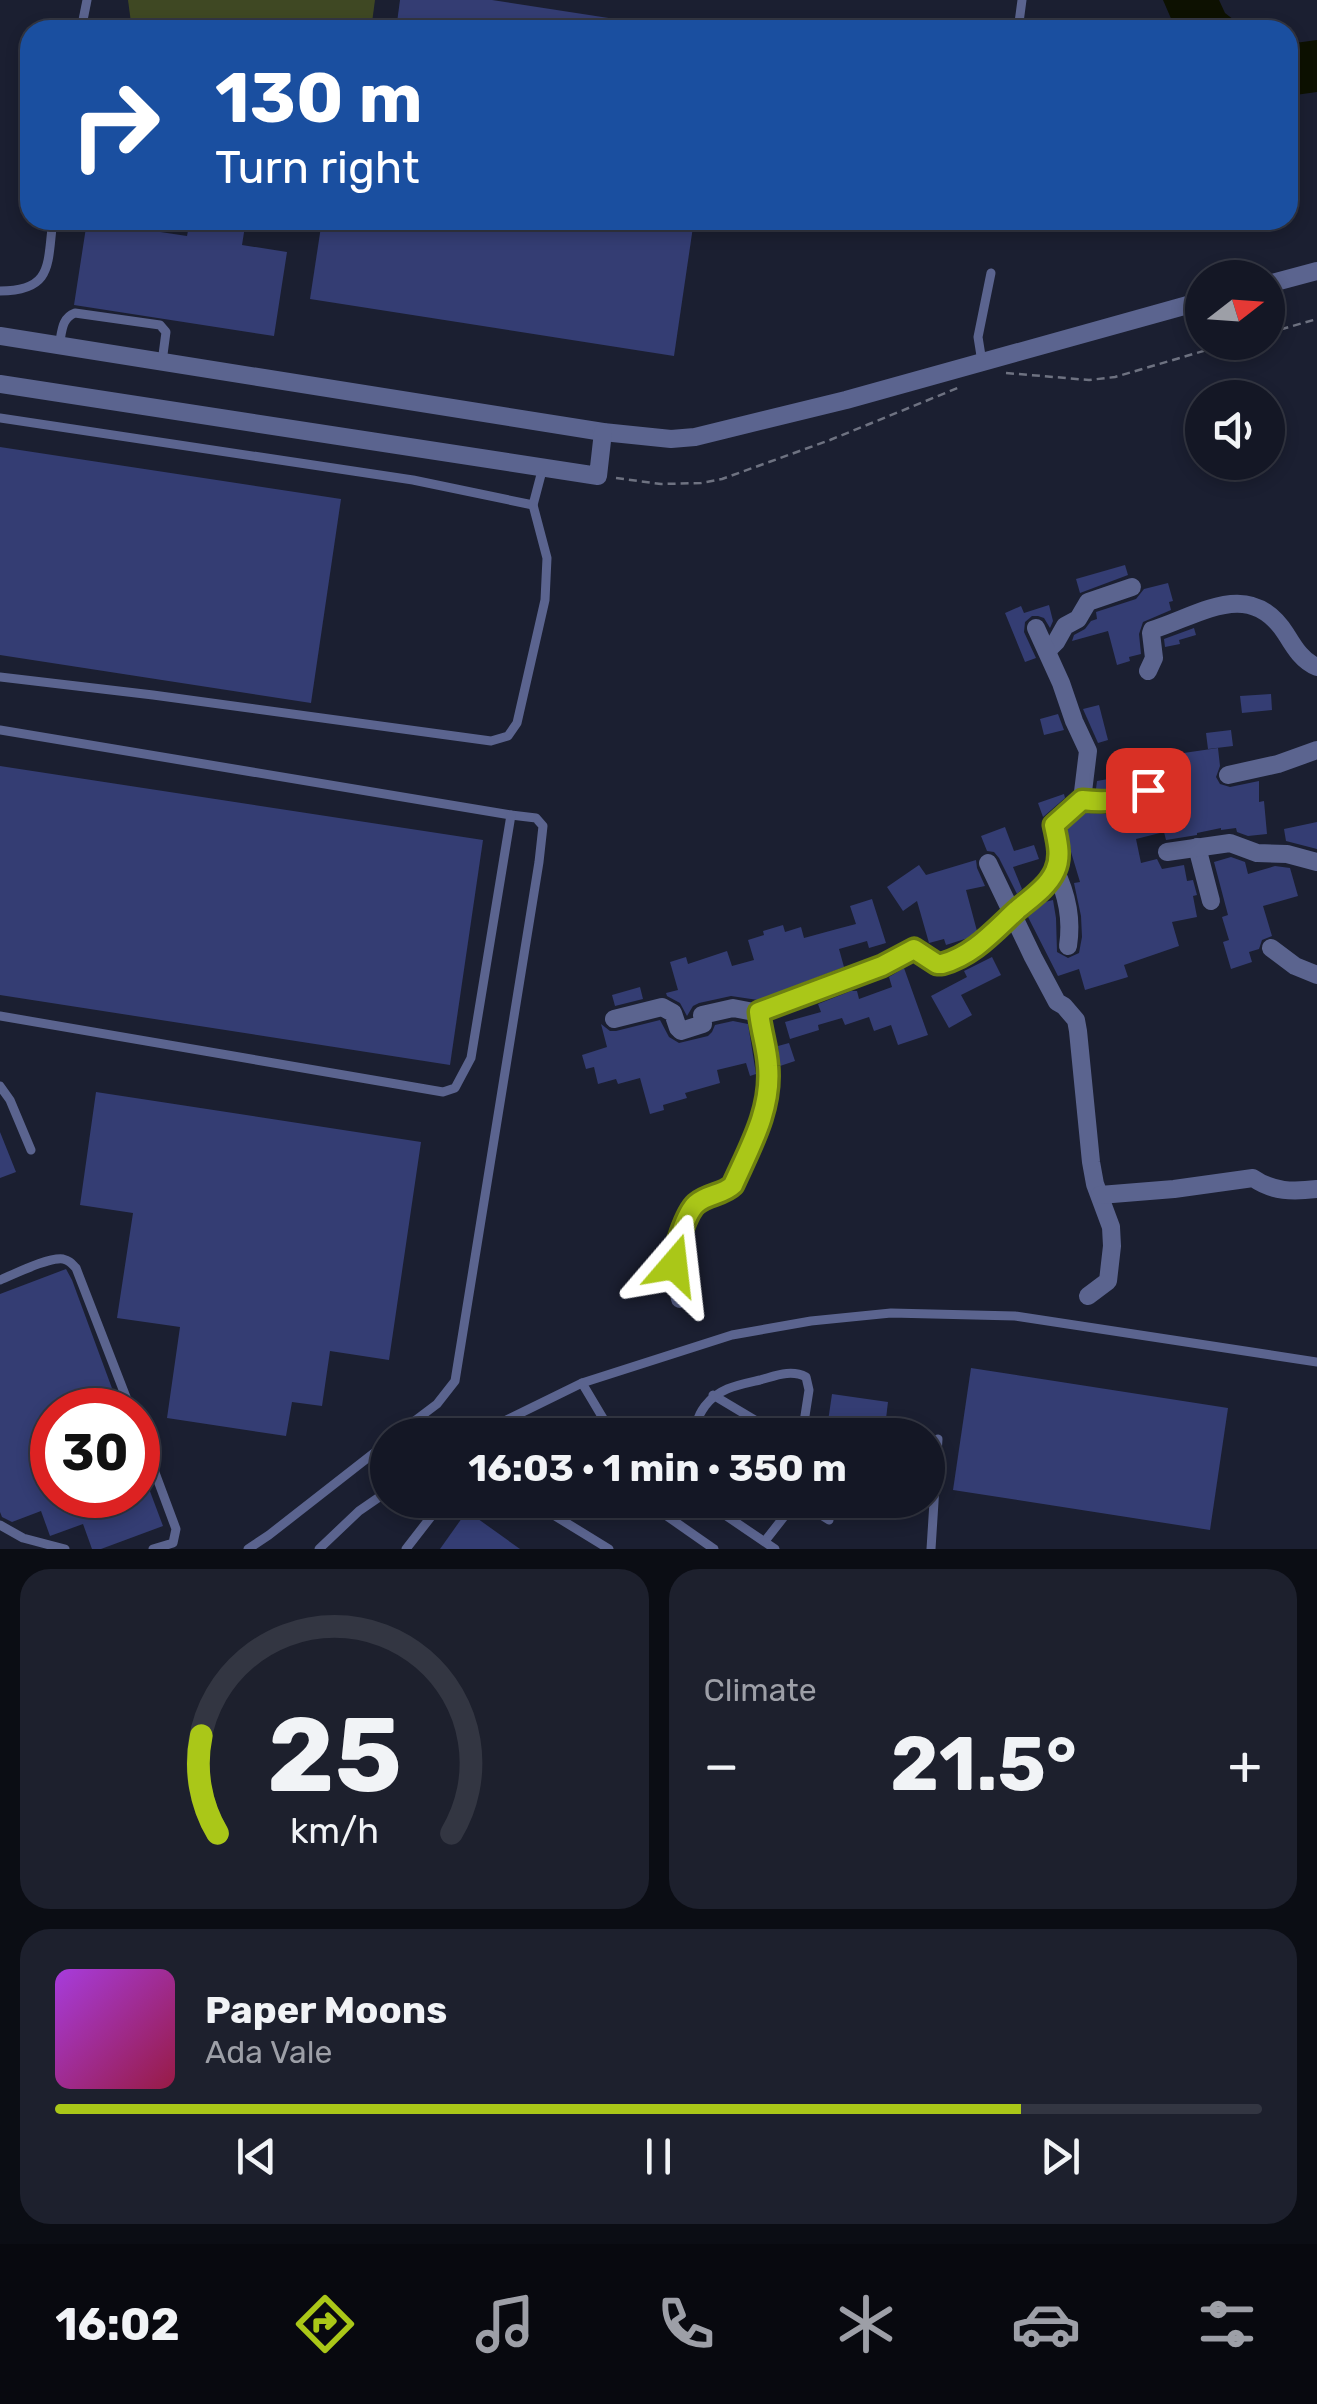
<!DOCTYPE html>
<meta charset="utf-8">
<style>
:root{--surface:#141725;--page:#1d202d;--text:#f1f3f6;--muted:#9d9fa7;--line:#333642;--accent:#aac718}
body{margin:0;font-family:Rubik,sans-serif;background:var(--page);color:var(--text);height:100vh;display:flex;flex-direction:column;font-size:38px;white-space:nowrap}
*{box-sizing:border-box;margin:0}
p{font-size:32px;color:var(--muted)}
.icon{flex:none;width:55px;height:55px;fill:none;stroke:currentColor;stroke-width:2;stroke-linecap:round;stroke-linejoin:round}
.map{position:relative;height:1549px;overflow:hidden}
.panel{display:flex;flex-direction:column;gap:20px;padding:20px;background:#0b0d14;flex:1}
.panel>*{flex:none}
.banner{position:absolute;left:20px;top:20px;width:1278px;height:210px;border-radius:30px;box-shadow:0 5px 15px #0003,0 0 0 2px var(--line);background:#1a4fa0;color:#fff;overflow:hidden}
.needle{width:65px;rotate:73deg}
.controls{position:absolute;left:1185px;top:260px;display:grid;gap:20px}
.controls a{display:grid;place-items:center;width:100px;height:100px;border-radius:50%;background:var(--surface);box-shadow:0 5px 15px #0003,0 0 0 2px var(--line);font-size:50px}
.speed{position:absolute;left:30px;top:1388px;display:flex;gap:20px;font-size:50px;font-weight:700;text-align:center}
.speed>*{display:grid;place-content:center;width:130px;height:130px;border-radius:50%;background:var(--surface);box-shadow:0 5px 15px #0003,0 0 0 2px var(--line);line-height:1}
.speed .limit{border:15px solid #d22;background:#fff;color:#111}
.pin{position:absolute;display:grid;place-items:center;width:85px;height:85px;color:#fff;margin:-42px;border-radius:20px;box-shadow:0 5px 15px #0006}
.me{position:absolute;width:110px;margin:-55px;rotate:17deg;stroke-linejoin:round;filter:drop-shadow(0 0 8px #0008)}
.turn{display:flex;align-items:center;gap:35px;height:210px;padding:0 30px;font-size:45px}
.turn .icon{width:130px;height:130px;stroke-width:2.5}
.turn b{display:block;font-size:70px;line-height:85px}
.big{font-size:75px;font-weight:700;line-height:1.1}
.panel .tile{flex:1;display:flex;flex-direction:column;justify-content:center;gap:15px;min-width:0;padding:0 35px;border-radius:30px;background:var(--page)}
.panel .dial{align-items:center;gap:0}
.dial svg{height:260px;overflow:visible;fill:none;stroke:var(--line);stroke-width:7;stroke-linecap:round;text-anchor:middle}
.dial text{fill:var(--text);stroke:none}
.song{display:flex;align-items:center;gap:30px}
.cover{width:120px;height:120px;border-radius:15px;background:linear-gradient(135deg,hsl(280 70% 55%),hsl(340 70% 35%))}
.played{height:10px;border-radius:5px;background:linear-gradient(90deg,var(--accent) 80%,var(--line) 80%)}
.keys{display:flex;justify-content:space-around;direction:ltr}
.heat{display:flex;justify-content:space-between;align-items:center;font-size:55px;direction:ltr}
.panel .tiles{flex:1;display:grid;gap:20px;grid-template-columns:1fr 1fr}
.tile:last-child{grid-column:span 2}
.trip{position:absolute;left:370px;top:1418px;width:575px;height:100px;border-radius:50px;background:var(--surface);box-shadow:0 5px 15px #0003,0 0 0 2px var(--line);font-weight:700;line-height:100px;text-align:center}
.tab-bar{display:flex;height:160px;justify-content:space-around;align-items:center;background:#08090f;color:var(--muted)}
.tab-bar .icon{width:70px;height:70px}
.tab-bar .current{color:var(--accent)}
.tab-bar b{font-size:45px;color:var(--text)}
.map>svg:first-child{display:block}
.green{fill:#3f4823}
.water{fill:#0d1101}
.building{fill:#343d73}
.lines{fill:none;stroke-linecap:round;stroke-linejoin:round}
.path{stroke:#6e7281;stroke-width:2.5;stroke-dasharray:8 5;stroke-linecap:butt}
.lane{stroke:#5b648f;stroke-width:9}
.street{stroke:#5b648f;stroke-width:18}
.route-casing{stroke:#6e8110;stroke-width:25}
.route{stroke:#aac718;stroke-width:18}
</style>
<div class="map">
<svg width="1317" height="1549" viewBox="0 0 1317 1549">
<rect width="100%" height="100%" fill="#1b1f31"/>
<path class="green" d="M128 0H375L371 30H132Z"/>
<g class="water">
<path d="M1163 0H1219L1225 13 1247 30H1176Z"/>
<path d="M1317 40V92L1288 96V44Z"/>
</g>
<g class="building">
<path d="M400 0H492L641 23V30H396Z"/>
<path d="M190 220H246L242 245 287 252 274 336 74 305 87 221 187 236Z"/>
<path d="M322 220H694L674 356 310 299Z"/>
<path d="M0 447 341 499 311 703 0 655Z"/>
<path d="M1125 565 1128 575 1080 593 1076 579Z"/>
<path d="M1168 583 1173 601 1169 602 1171 610 1143 622 1139 634 1141 654 1129 657 1130 661 1117 665 1108 631 1072 641 1074 635 1085 629 1091 621 1097 619 1096 612 1136 599 1144 589Z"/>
<path d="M1049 605 1053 621 1050 628 1044 618 1038 616H1032L1025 622 1024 632 1036 658 1025 662 1005 613 1021 606 1024 613Z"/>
<path d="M1194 628 1196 635 1179 640 1180 644 1165 647 1164 639Z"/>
<path d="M1271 694 1272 710 1242 713 1240 696Z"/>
<path d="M1099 705 1108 740 1098 743 1083 709Z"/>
<path d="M1058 714 1064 730 1044 735 1040 719Z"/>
<path d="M1231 730 1233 746 1208 749 1206 733Z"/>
<path d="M1218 748 1220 766 1216 777 1220 784 1230 787 1259 781V802L1264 801 1267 834 1248 836 1237 832 1236 828 1221 830V828L1197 833V835L1166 840 1164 832 1136 839 1141 863 1157 859 1162 869 1184 865 1187 881 1193 880 1197 895 1193 896 1197 917 1172 922 1179 946 1124 965 1128 977 1085 990 1079 969 1058 976 1028 917 1045 902 1053 900 1056 918 1057 952 1068 958 1079 953 1082 937 1081 916 1074 883 1080 882 1071 852 1067 828 1086 813 1109 814 1135 809 1154 801 1160 792 1159 784 1150 778 1107 789H1096L1097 781 1114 778 1112 768 1142 763V759Z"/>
<path d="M0 766 483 840 450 1065 0 995Z"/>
<path d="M1064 794 1065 798 1043 817 1038 803Z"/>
<path d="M1317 822V849L1286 841 1284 829Z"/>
<path d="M1005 827 1014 851 1034 845 1039 859 1013 867 1022 889 1017 894 999 858 994 852 987 851 981 836Z"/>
<path d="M1231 857 1245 862 1248 874 1275 866 1290 868 1298 896 1263 906 1272 936 1262 940 1259 949 1249 952 1252 962 1231 969 1223 942 1229 940 1222 917 1228 915 1214 862Z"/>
<path d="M976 860 977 868 985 886 966 890 977 931 968 938 946 945 944 939 929 943 917 901 903 911 887 887 919 865 926 875Z"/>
<path d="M872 899 886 943 869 948 867 941 839 949 844 967 758 1000 731 996 699 1003 693 1006 687 1016 680 1003 667 996 666 993 678 990 670 962 686 957 688 964 727 951 732 966 754 960 748 940 764 935 763 931 783 925 785 932 801 927 804 938 837 929 856 924 850 906Z"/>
<path d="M992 957 1001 975 961 995 972 1015 949 1028 931 996 967 977 964 971Z"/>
<path d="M904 968 928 1035 898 1045 891 1025 874 1031 869 1017 845 1025 842 1018 818 1025 819 1030 790 1039 785 1022 821 1012 818 1004 851 991H857L859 999 892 987 889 977Z"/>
<path d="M640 987 643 999 615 1006 612 995Z"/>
<path d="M660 1020 669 1037 679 1043 708 1036 712 1032 715 1025 733 1021 748 1024 756 1074 750 1076 746 1063 717 1070 720 1083 685 1093 687 1098 663 1105 664 1110 650 1114 640 1078 618 1084 616 1079 598 1084 594 1067 586 1069 582 1055 607 1047 601 1024 610 1031H616Z"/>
<path d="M789 1043 795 1061 780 1066 778 1046Z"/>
<path d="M96 1092 421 1142 389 1360 330 1351 322 1406 292 1402 286 1436 167 1418 180 1327 117 1318 133 1213 80 1205Z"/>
<path d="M0 1132 16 1172 0 1178Z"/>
<path d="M66 1269 72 1280 120 1410H52V1495H138L139 1462 163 1526 101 1549H92L83 1524 50 1536 41 1511 12 1522 2 1517 0 1512V1294Z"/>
<path d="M971 1368 1228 1408 1210 1530 953 1490Z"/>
<path d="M832 1394 888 1402 884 1435H826Z"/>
<path d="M467 1511 520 1549H440Z"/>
</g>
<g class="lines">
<g class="path">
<path d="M1268 333 1317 319"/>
<path d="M1006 373 1089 380 1115 377 1234 342"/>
<path d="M616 478 661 484 701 483 722 479 830 440 960 387"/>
</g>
<g class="lane">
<path d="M81 30 87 0"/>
<path d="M1018 30 1022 0"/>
<path d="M0 291C54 291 47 263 53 220"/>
<path d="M59 346C62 333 61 318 75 313L160 325 166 332 162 362"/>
<path d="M982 362 978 337 991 273"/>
<path d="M0 418 413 480 533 505 543 467"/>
<path d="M0 677 153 695 491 741 508 736 517 723 545 600 547 558 533 505"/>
<path d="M0 730 511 815 536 818 543 826 539 862 455 1381 437 1404 396 1435"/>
<path d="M0 1016 443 1092 455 1088 471 1058 511 815"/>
<path d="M0 1086 10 1100 31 1150"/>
<path d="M0 1280C15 1274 48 1257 63 1259 70 1261 71 1263 76 1268L131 1410"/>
<path d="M582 1383 613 1435"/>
<path d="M713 1395 780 1435"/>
<path d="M513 1418 543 1435"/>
<path d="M138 1427 176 1529 173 1543 153 1549"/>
<path d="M476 1435 582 1383 732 1335 811 1321 891 1313 1015 1316 1317 1362"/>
<path d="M701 1435C695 1424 697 1417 705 1406 719 1388 738 1385 760 1380 775 1376 791 1369 806 1377L809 1390 802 1435"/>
<path d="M529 1500 609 1549"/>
<path d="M644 1500 714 1549"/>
<path d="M703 1500 775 1549"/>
<path d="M797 1500 829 1520"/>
<path d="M0 1525 23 1538 65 1549"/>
<path d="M765 1541 783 1518 790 1500"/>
<path d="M248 1549 269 1535 388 1442"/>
<path d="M319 1549 359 1511 388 1491"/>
<path d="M406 1549 444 1500"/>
<path d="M931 1549 938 1439"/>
</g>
<g class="street">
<path d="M1268 284 1317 271"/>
<path d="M0 336 603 432 671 439 695 437 846 400 1202 301"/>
<path d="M0 384 598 476 603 432"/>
<path d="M1047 651 1056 642 1065 626 1078 619 1088 602 1132 587"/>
<path d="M1148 671 1154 658 1151 633 1152 630C1200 615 1250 577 1286 634 1294 647 1302 661 1317 667"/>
<path d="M1228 775 1278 764 1317 750"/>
<path d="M1082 800C1107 803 1125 801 1148 790"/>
<path d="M1197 847 1211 901"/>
<path d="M1167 852 1230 843 1257 853 1287 854 1317 862"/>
<path d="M988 863 1033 957 1057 1002 1064 1006 1076 1020 1078 1031 1091 1162 1095 1184 1111 1227 1112 1246 1108 1281 1088 1296"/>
<path d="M1055 870C1067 894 1072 920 1068 946"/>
<path d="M1271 948 1295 966 1317 975"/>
<path d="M614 1019 662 1007 673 1013 678 1028 681 1031 703 1024 702 1015 733 1008 759 1013"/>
<path d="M1100 1195 1174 1189 1253 1178C1273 1192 1293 1192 1317 1189"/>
<path d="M680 1299 673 1255 690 1213 701 1200 727 1191 733 1185C750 1147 771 1111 768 1069 767 1050 761 1032 759 1013L882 966 914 949 937 964C970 962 993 932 1016 911 1029 899 1047 887 1055 871 1062 855 1056 839 1054 823L1082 800 1088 751 1074 721 1061 683 1036 628"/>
</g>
</g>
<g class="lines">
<g class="route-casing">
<path id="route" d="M674 1265C673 1252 686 1213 696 1204 707 1194 723 1195 733 1185 750 1147 772 1109 768 1066 767 1048 761 1031 759 1012L882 966 914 949 937 964H942C974 955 994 931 1017 910 1030 899 1048 887 1055 871 1062 856 1057 840 1054 825L1082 800C1107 803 1125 801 1148 790"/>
</g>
<use href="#route" class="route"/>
</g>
</svg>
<div class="controls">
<a><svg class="needle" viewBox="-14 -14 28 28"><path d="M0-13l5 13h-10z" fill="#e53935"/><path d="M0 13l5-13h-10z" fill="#9d9fa7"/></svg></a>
<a><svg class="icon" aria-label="sound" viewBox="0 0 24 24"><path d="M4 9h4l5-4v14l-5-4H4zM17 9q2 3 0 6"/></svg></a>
</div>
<div class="speed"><div class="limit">30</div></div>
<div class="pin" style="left:1148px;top:790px;background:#d93025"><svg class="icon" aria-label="arrive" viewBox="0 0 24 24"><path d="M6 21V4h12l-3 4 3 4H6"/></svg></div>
<svg class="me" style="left:674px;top:1265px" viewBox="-20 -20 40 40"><path d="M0-17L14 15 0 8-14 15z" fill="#aac718" stroke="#fff" stroke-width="4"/></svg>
<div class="trip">16:03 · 1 min · 350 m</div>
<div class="banner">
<div class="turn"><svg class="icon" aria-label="right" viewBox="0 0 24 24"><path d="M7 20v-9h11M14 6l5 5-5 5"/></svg><div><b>130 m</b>Turn right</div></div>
</div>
</div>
<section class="panel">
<div class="tiles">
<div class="tile dial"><svg viewBox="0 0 100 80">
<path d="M14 69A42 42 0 1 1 86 69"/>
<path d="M14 69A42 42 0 0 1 9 39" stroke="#aac718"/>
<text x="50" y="56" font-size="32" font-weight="700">25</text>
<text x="50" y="72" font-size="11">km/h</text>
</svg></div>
<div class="tile"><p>Climate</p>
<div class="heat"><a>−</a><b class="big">21.5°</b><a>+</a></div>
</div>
<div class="tile">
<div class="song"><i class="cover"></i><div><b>Paper Moons</b><p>Ada Vale</p></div></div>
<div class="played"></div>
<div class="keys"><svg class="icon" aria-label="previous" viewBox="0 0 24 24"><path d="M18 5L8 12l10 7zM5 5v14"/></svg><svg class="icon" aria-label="pause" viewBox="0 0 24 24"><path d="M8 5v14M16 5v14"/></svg><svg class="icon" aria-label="next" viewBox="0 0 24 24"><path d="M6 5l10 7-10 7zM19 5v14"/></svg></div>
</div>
</div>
</section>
<nav class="tab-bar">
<b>16:02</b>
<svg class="icon current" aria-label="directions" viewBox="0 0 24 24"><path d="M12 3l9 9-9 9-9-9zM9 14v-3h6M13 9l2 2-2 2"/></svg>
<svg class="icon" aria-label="music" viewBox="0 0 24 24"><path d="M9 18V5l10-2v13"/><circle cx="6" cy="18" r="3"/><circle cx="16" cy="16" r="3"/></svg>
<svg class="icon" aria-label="phone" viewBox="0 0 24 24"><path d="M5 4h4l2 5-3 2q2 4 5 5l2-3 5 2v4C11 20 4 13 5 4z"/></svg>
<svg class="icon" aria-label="climate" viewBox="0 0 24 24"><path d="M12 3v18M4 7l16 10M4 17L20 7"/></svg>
<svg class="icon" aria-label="car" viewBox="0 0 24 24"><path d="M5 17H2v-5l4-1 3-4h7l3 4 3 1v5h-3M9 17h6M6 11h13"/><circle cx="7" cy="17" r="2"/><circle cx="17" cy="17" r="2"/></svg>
<svg class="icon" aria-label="filters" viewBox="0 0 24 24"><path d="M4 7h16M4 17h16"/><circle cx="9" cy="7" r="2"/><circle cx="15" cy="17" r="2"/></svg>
</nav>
